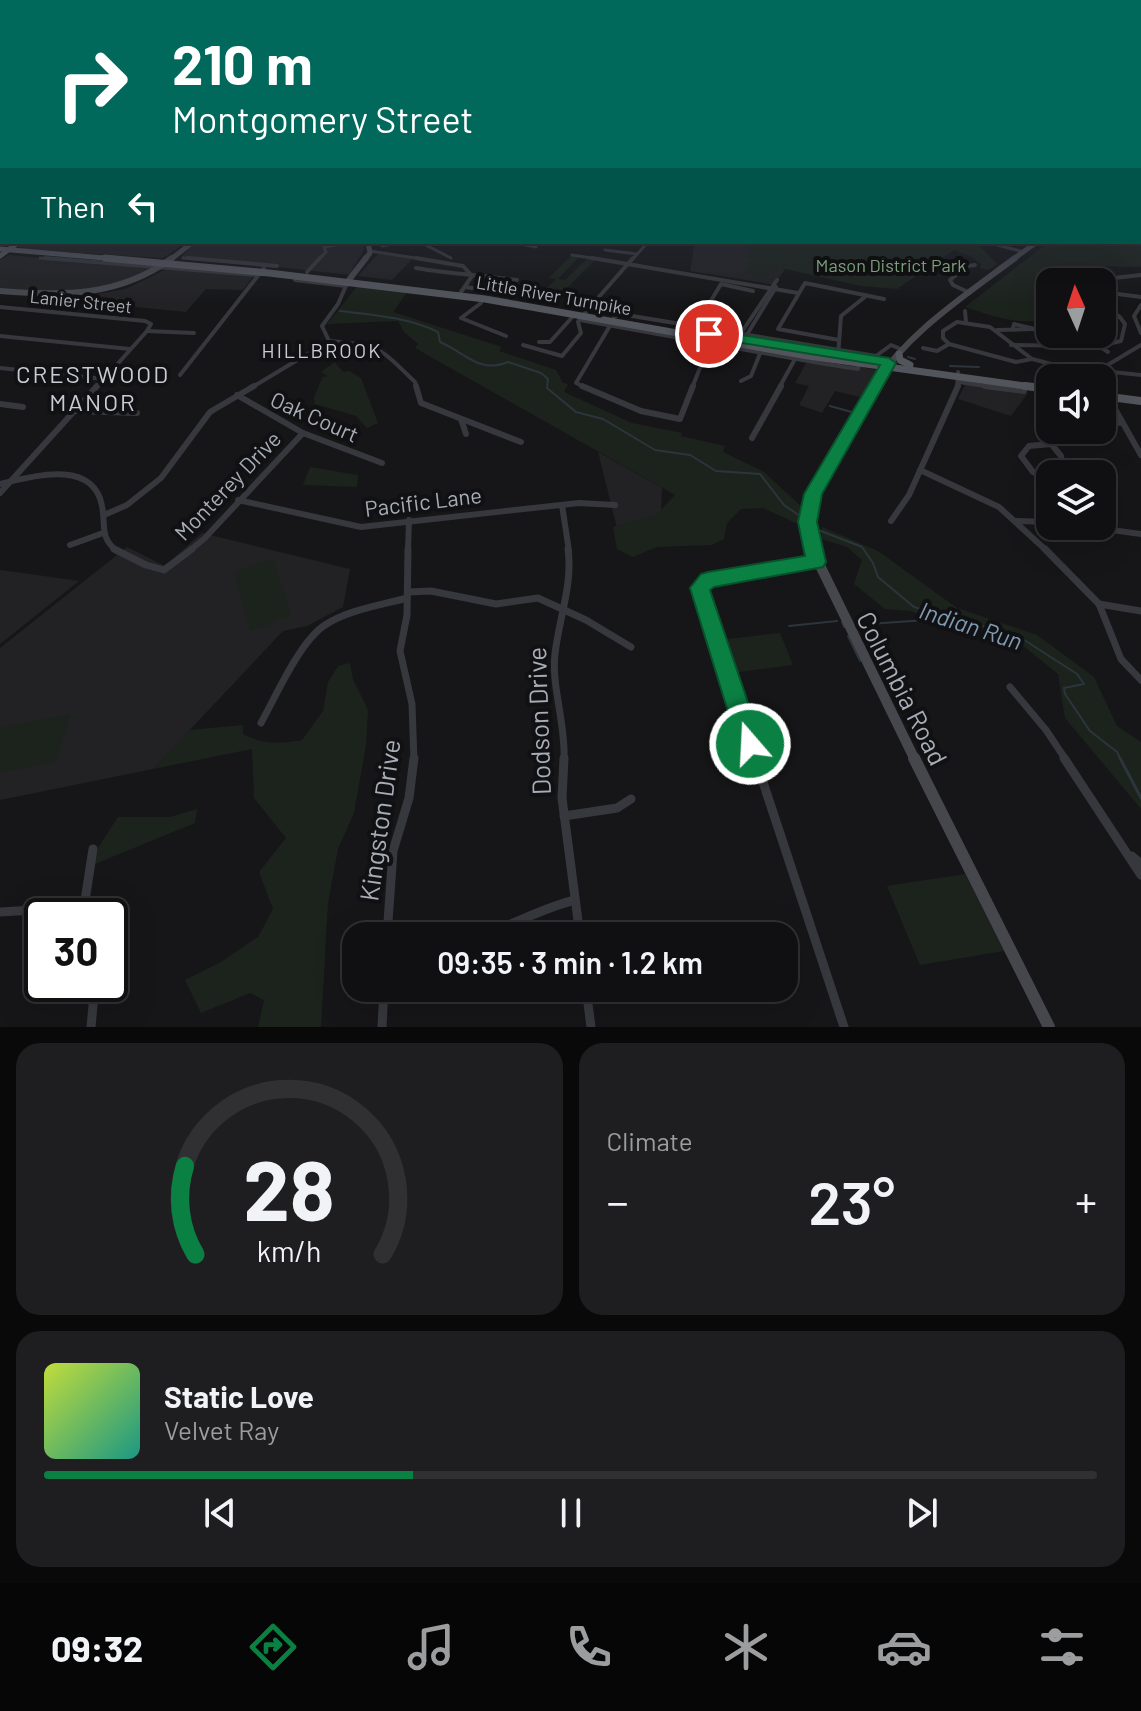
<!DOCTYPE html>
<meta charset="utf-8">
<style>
:root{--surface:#101012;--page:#1e1e20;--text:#f1f3f6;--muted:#9c9d9f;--line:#303032;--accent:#0b8043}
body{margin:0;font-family:Barlow,sans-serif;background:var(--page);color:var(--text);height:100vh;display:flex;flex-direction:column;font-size:30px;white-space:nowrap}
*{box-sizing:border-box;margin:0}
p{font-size:26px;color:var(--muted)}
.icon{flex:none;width:44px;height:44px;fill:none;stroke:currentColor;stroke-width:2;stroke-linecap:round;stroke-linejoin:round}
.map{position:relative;height:1027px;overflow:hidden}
.drawer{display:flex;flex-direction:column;gap:16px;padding:16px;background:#09090a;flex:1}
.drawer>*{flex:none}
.top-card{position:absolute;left:0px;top:0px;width:1142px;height:244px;box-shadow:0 8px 32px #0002,0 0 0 2px var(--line);background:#00695c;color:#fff;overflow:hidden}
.needle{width:52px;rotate:357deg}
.controls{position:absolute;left:1036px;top:268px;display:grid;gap:16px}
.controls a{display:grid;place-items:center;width:80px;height:80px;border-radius:16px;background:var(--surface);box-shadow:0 8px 32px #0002,0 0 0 2px var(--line);font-size:40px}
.speed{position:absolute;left:24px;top:898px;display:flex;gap:16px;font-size:40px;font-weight:700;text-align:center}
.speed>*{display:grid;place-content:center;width:104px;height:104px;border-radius:50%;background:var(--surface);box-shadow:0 8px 32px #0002,0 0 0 2px var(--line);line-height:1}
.speed .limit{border:4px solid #111;border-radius:12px;background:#fff;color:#111}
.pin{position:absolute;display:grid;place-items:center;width:68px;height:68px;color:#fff;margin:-34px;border:4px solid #fff;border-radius:50%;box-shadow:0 2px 8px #0007}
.me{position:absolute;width:88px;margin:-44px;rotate:341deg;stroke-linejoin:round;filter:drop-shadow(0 0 6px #0008)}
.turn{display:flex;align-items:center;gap:28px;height:168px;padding:0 40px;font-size:36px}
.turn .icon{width:104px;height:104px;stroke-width:2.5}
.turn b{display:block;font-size:56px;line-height:68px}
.then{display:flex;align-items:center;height:76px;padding:0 40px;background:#0003;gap:16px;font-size:30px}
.big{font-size:60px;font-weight:600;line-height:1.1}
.drawer .widget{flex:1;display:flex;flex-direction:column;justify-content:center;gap:12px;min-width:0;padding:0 28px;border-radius:24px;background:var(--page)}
.drawer .dial{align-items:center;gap:0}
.dial svg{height:208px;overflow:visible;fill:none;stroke:var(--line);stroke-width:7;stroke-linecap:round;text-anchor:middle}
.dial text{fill:var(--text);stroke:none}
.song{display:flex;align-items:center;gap:24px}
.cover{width:96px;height:96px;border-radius:12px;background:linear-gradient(135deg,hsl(70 70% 55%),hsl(170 70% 35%))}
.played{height:8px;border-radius:4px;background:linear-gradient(90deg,var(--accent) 35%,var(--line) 35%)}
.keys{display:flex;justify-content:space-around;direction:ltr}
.heat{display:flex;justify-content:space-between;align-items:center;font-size:44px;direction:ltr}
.drawer .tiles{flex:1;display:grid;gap:16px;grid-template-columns:1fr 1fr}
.widget:last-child{grid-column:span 2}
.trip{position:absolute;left:342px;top:922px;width:456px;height:80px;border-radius:24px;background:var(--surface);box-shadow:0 8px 32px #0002,0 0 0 2px var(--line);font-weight:600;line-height:80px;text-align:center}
.dock{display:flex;height:128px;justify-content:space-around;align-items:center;background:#060607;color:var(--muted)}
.dock .icon{width:56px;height:56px}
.dock .selected{color:var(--accent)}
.dock b{font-size:36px;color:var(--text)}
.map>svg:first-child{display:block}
.built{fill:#222225}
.green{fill:#1c231d}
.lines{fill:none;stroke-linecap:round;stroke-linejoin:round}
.stream-far1{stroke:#2c353c;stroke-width:2}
.stream{stroke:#2c353c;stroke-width:3}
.street-far4{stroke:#37383d;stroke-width:3}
.street-far3{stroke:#37383d;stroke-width:4}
.street-far2{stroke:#37383d;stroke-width:6}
.street-far1{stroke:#37383d;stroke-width:7}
.street{stroke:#37383d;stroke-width:9}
.secondary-far4{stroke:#45474d;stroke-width:5}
.secondary-far3{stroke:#45474d;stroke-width:6}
.secondary-far2{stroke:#45474d;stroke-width:7}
.secondary-far1{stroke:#45474d;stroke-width:10}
.secondary{stroke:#45474d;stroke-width:12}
.primary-far2{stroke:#53555c;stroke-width:5}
.primary-far1{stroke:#53555c;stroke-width:7}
.primary{stroke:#53555c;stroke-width:8}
.route{fill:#0b8043;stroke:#07532c;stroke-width:2}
.labels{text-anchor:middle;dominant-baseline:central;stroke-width:8;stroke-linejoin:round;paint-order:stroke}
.far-park-label{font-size:18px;fill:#7fa381;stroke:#111113}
.far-street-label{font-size:18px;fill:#a8adb8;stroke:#111113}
.far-neighbourhood-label{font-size:20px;letter-spacing:2px;fill:#c9ccd4;stroke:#111113}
.street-label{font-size:22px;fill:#a8adb8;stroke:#111113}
.neighbourhood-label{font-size:24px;letter-spacing:2px;fill:#c9ccd4;stroke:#111113}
.water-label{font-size:24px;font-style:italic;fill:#7f9bb3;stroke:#111113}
.near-street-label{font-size:26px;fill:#a8adb8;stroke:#111113}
</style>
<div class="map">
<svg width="1141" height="1027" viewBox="0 0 1141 1027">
<rect width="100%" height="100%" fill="#161618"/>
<g class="built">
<path d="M24 242H138L181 246 163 258 17 249Z"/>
<path d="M196 242H363L364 250 349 275 278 267 279 265 181 257Z"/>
<path d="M698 242H788L802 244 775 284H770L690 271 694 247Z"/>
<path d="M378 254 398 256 412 259 392 280 358 276Z"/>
<path d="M9 255 148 268 151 270 94 292 0 289V260Z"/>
<path d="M165 270 255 274 243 290 206 289 186 312 64 300 125 289Z"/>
<path d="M806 363 851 369 853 365 880 371 864 398 835 391 822 413 799 405 809 386 795 383Z"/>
<path d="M966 383 990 388 1028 393 1011 416 958 399Z"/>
<path d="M598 452 662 488 661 515 622 548Z"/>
<path d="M202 533 350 569 343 607 307 626 283 631 153 769 0 800V648L127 547 165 566Z"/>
<path d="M0 570 30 574 79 581 0 644Z"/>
</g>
<g class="green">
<path d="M1141 240V267L1101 266 1079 282H1050V308L1041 315 1048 319C1019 326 993 316 965 307L1049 242Z"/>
<path d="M750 242 781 243 789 248 791 244 784 242H976L997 264 988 270 980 268 981 264 970 256 954 250 897 289 861 286 781 268 782 263 778 271 770 269 767 276 746 273 752 260 746 257Z"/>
<path d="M571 256 579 257 558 279 565 280 588 258 595 260 553 302 536 299 556 279 549 278Z"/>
<path d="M358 285 408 291 393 312 502 347 499 351 556 370 563 383 568 384 564 392 632 423 682 433 681 436 725 446 723 452 764 472 802 507 800 525 763 508 741 509 727 523 724 539 711 545 657 547 633 557 617 549 613 527 657 514 675 495 415 348 418 344 404 332 398 321 327 324Z"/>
<path d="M335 362 343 372 349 371 361 378 378 423 367 428 356 416 315 404 314 398 322 378 328 376 321 372Z"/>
<path d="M310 467 358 475 357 487 303 485Z"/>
<path d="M822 527 878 551 957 608 1037 635 1094 677 1117 726 1141 742V809L1065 718 1058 674 1021 644 910 611 885 609 854 584 862 560 847 547 821 539Z"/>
<path d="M273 558 292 615 250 631 234 572Z"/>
<path d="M780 633 793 665 731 673 720 640Z"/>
<path d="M350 663 353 679 368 710 366 745 354 813 338 849 328 903 321 1027H258L264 1000 250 993 201 1013 185 980 221 962 258 937 273 909 259 872 286 838 254 798 252 749 153 769 189 730 243 725V734C263 745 278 744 302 740L323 711 328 682 338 666Z"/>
<path d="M71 714 56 762 0 773V727Z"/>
<path d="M197 809 195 823 95 864 98 848 118 817H170Z"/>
<path d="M965 874 1004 951 920 965 887 886Z"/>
</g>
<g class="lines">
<g class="stream-far1">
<path d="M710 245 712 242"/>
<path d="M340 311C374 315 407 317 438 332L440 342C466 353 479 374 508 362L541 373 548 379 547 388 576 412 603 419 655 450 690 455 716 471 760 474 784 505 800 516"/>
<path d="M908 357 915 359"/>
<path d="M950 366 979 367"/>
<path d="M830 406 855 413"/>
<path d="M812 514 816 529 862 547 873 563 878 577 914 607 1018 636 1077 674 1084 684 1064 688 1065 694 1090 731 1117 752 1121 760"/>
<path d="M802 518V533"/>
<path d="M802 560 809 558 806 546"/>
<path d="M842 622 844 627"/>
<path d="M855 625 955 618"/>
<path d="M789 626 837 621"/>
<path d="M848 636 860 661"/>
</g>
<path class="stream" d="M1120 758 1141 798"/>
<g class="street-far4">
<path d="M420 242 451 258"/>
<path d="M511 242 536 247"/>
<path d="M990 243 1024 252"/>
<path d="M382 246 404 242"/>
<path d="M605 250 637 254"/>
<path d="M370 251 428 260"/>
<path d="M572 255 604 260"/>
<path d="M40 258 70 260"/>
<path d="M183 258 211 260"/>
<path d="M318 260 326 252 324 247 352 242"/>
<path d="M632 260 648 242"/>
</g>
<g class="street-far3">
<path d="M45 258 257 275"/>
<path d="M188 258 277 266"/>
<path d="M416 258 463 266 472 276 459 295"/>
<path d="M592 258 798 293"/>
<path d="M416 268C450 274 483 275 517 280"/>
<path d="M1102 271 1114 278 1141 275"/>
<path d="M307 272 320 258"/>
<path d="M295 280 346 286"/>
<path d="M465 287 508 293"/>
<path d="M1102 292 1141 297"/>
<path d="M970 293 953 285 950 280 967 266 975 265"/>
<path d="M481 303 461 318 506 336"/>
<path d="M1141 305 1134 316 1141 333"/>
<path d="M0 307 145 321 151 324 147 331"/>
<path d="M1102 309 1119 316 1125 324 1121 341 1099 346 1108 352"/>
<path d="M965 311 966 322"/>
<path d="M614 317 620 314 876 356 891 345 903 350"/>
<path d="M580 320 819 363 858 369 859 363"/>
<path d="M957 322 990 327 1032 359 1016 362 949 344 943 338V331Z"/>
<path d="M695 327 721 284 753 291"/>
<path d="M1013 328 1014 324 1035 329"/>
<path d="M997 330 1035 329"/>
<path d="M147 331 194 333"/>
<path d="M0 336 130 349"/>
<path d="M737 339 777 280"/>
<path d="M839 340 778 329 805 283 884 299"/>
<path d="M329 341C380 345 379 347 415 382L417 388"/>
<path d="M329 341 322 326 338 304 348 281"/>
<path d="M743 341 776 287"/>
<path d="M539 342H550L575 314"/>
<path d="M523 345 562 356 581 333 578 322 583 315 633 258"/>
<path d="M1011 345 1069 346"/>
<path d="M923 348 937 351 949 344"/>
<path d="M838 356 841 316 866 296"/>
<path d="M1032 359 1063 367 1088 365 1102 369"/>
<path d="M0 368 104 379"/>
<path d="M1102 371 1141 375"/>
<path d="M180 375 264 268"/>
<path d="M1101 378 1106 366 1141 345"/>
<path d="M741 381 751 376 761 351"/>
<path d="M959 382 999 388"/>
<path d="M96 388 147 331"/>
<path d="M251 388 329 341"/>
<path d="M587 388 576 383 611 324"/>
<path d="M692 388 713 335"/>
<path d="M779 388 795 359"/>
<path d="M957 388 958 372"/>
</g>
<g class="street-far2">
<path d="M416 386 421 403 521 442"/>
<path d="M582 386 641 411 680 419 693 386"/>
<path d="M985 386 1024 391"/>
<path d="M1102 386 1141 455"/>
<path d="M237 395 303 433 382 463"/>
<path d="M0 404 23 407"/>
<path d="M74 411 137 413"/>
<path d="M1050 411 1040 430 1061 456 1064 474"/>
<path d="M461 419 466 434"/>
<path d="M1102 421 1122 423"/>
<path d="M752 438 781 386"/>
<path d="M920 470 999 507 1047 551"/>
<path d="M1050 479 1033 472 1021 456 1029 446 1051 444"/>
<path d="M0 484C31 477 93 458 102 506 106 525 99 537 117 551"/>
<path d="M0 493 97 386"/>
<path d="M238 500 361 527 579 503 615 505"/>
<path d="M562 505 569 551"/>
<path d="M104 515 127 505 161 478 210 412 254 386"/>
<path d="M891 521 909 495 958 386"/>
<path d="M1017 521 1050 522"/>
<path d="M1082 526 1141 534"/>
<path d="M70 545 103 533"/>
<path d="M189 551 204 539 303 433"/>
<path d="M408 551 409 520"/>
</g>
<g class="street-far1">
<path d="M114 549 146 565 164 570 192 549"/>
<path d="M408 549 407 615 400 651 412 704 414 760"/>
<path d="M1045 549 1099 604 1121 659 1141 680"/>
<path d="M408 592 431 591 496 604 538 598 586 620 631 647"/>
<path d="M1099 604 1141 611"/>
<path d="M1010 687 1046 730 1066 760"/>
<path d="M261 723C276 696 300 641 325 625 348 610 381 605 407 598"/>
<path d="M564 760C566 725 551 685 555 654 559 618 573 584 568 549"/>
<path d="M756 760 700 586 708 580 816 562"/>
</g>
<g class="street">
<path d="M564 758 562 798 580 936"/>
<path d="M755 758 844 1027"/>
<path d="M1064 758 1141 875"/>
<path d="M564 816 617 808 631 799"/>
<path d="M1132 856 1141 864"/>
<path d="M84 907 93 849"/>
<path d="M0 912 84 907 85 916"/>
<path d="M387 936 393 851 409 798 414 758"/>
<path d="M477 936C511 927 541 908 575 900"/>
<path d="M586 988 591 1027"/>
<path d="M722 988 729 989"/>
<path d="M91 1027 95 984"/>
<path d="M382 1027 384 988"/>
</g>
<g class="secondary-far4">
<path d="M170 260 193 242"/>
<path d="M364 260 370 253 368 242"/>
<path d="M1012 260 1037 242"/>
</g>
<g class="secondary-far3">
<path d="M348 281 366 258"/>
<path d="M0 291C63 296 119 297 172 258"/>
<path d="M872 388C907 333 964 296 1015 258"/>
</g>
<path class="secondary-far2" d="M812 551 807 522 812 496 873 386"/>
<path class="secondary-far1" d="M812 549 915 760"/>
<path class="secondary" d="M914 758 1049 1027"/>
<g class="primary-far2">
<path d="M0 169 2 166"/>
<path d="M0 249 128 260"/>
<path d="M0 256 19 242"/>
</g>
<g class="primary-far1">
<path d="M105 258 269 273 485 299 808 356 1040 388"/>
<path d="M899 354 900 360 910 365"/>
</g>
<g class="primary">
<path d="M1025 386 1050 389"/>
<path d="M1102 396 1141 401"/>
</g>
</g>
<linearGradient id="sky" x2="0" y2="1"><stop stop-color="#0c0c0d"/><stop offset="0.53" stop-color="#363c48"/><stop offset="1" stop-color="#363c48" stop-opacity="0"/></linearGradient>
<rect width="1141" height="304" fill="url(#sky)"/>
<path class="route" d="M709 330 889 358 896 363 822 494 817 522 826 562 823 567 714 587 710 590 762 744 759 753 750 756 741 753 738 744 690 588 701 574 708 572 805 556 798 522 804 494 880 365 704 337V331Z"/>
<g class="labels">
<g class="far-park-label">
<text x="891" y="265">Mason District Park</text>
</g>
<g class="far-street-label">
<text transform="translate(554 295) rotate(10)">Little River Turnpike</text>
<text transform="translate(81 301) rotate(6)">Lanier Street</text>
</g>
<g class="far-neighbourhood-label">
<text x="322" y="350">HILLBROOK</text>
</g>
<g class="street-label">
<text transform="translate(315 416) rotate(24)">Oak Court</text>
<text transform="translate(227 485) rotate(-46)">Monterey Drive</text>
<text transform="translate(423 501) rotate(-7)">Pacific Lane</text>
</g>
<g class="neighbourhood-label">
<text x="93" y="373">CRESTWOOD<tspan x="93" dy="28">MANOR</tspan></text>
</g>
<g class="water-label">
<text transform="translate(971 625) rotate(18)">Indian Run</text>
</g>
<g class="near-street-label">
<text transform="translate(903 688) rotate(63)">Columbia Road</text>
<text transform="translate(538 721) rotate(-92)">Dodson Drive</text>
<text transform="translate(379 820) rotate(-82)">Kingston Drive</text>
</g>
</g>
</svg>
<div class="controls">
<a><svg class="needle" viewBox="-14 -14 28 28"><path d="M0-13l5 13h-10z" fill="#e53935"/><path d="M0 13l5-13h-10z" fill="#9c9d9f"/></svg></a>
<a><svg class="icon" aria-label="sound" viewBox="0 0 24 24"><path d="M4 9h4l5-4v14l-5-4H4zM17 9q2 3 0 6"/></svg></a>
<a><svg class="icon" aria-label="layers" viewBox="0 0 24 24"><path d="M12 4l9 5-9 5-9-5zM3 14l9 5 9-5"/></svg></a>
</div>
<div class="speed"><div class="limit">30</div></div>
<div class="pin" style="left:709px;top:334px;background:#d93025"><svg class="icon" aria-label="arrive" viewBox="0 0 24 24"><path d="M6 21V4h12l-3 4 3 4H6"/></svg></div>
<svg class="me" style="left:750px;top:744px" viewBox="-20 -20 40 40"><circle r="17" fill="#0b8043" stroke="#fff" stroke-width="3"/><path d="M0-11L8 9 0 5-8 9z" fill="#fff"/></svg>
<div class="trip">09:35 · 3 min · 1.2 km</div>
<div class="top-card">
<div class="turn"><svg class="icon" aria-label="right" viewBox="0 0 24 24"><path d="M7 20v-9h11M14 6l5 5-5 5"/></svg><div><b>210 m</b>Montgomery Street</div></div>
<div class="then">Then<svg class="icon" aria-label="left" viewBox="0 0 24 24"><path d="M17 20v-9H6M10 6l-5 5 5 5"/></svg></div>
</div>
</div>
<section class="drawer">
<div class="tiles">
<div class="widget dial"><svg viewBox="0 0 100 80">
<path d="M14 69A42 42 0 1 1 86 69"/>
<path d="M14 69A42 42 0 0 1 10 35" stroke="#0b8043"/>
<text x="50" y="56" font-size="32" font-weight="700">28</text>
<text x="50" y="72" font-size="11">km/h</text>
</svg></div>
<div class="widget"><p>Climate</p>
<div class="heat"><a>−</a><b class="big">23°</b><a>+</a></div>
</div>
<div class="widget">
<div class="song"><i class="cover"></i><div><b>Static Love</b><p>Velvet Ray</p></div></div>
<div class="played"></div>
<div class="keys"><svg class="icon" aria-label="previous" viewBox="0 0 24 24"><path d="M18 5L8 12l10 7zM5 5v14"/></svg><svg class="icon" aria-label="pause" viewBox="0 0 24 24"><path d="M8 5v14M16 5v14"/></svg><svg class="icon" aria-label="next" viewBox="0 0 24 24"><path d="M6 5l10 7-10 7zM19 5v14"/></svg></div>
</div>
</div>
</section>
<nav class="dock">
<b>09:32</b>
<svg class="icon selected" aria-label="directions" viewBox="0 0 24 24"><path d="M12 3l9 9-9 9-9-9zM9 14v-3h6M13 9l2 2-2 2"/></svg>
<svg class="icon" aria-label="music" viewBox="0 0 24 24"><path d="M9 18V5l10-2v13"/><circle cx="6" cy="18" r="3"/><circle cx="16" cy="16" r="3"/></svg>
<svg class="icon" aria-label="phone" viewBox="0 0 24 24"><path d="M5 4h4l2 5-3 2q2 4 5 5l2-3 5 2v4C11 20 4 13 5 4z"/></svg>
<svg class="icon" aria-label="climate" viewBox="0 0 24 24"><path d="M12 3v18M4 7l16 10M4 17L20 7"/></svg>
<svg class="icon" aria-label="car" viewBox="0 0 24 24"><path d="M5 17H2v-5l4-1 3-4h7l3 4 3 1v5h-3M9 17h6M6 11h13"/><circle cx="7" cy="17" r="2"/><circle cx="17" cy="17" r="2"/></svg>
<svg class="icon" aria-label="filters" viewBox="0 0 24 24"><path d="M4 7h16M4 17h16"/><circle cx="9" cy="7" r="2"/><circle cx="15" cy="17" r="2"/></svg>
</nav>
